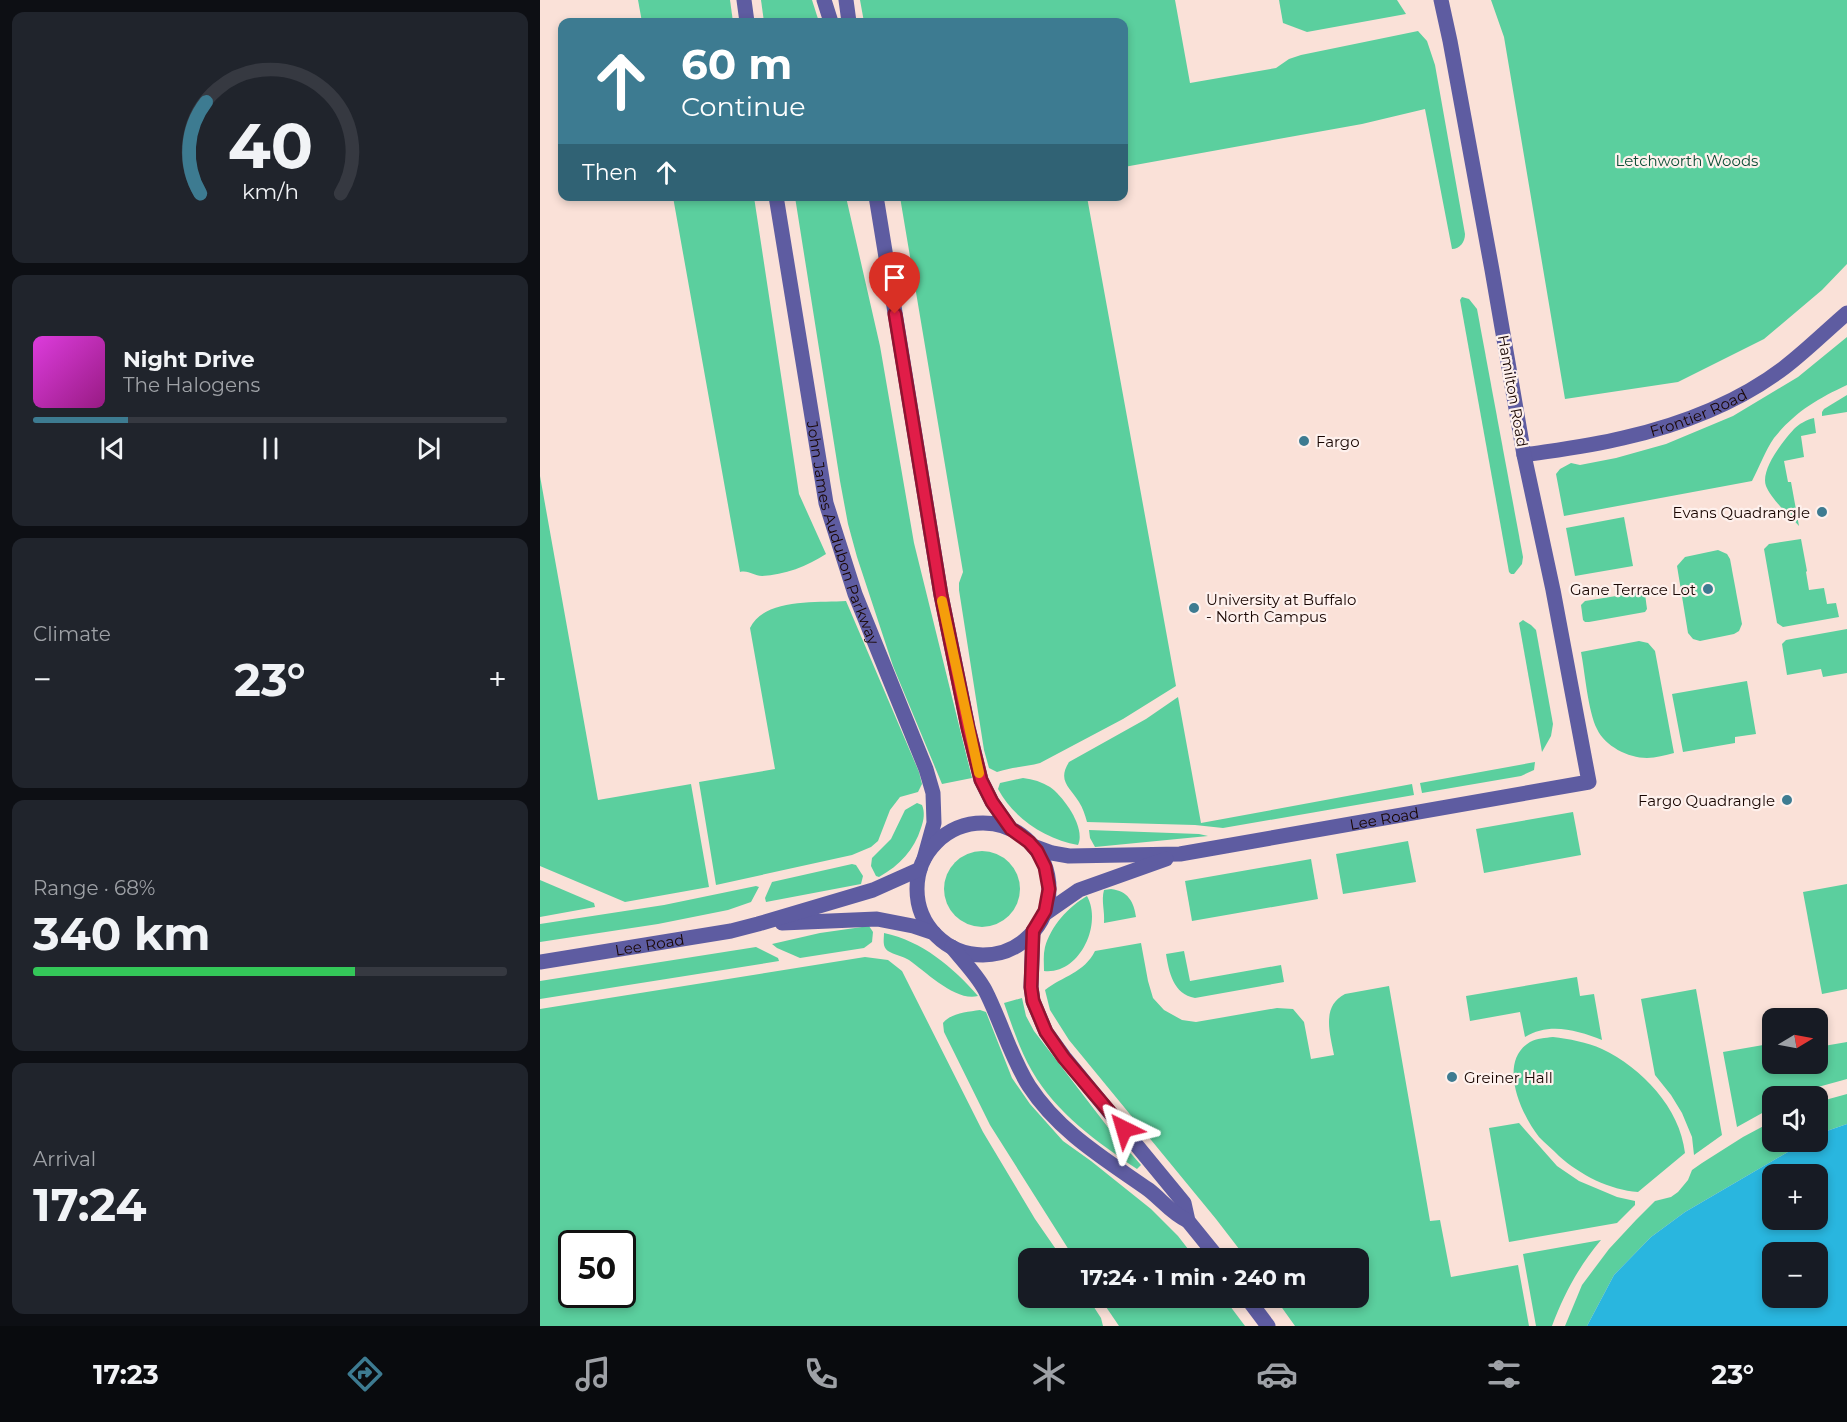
<!DOCTYPE html>
<meta charset="utf-8">
<style>
:root{--surface:#171b24;--page:#20242c;--text:#f1f3f6;--muted:#9ea1a6;--line:#363941;--accent:#3d7b91}
body{margin:0;font-family:Montserrat,sans-serif;background:var(--page);color:var(--text);height:100vh;display:flex;flex-direction:column;font-size:22px;white-space:nowrap}
*{box-sizing:border-box;margin:0}
p{font-size:20px;color:var(--muted)}
.icon{flex:none;width:33px;height:33px;fill:none;stroke:currentColor;stroke-width:2;stroke-linecap:round;stroke-linejoin:round}
.map{position:relative;flex:1;overflow:hidden}
.sheet{display:flex;flex-direction:column;gap:12px;padding:12px;background:#0d0f14;width:540px}
.sheet>*{flex:none}
.guide{position:absolute;left:18px;top:18px;width:570px;height:183px;border-radius:12px;box-shadow:0 3px 9px #0003;background:#3d7b91;color:#fff;overflow:hidden}
.needle{width:39px;rotate:80deg}
.fabs{position:absolute;left:1222px;top:1008px;display:grid;gap:12px}
.fabs a{display:grid;place-items:center;width:66px;height:66px;border-radius:12px;background:var(--surface);box-shadow:0 3px 9px #0003;font-size:30px}
.speed{position:absolute;left:18px;top:1230px;display:flex;gap:12px;font-size:30px;font-weight:700;text-align:center}
.speed>*{display:grid;place-content:center;width:78px;height:78px;border-radius:50%;background:var(--surface);box-shadow:0 3px 9px #0003;line-height:1}
.speed .limit{border:3px solid #111;border-radius:9px;background:#fff;color:#111}
.pin{position:absolute;display:grid;place-items:center;width:51px;height:51px;color:#fff;margin:-62px -26px;border-radius:50% 50% 50% 0;rotate:-45deg;box-shadow:0 0 6px #0007}
.pin .icon{rotate:45deg}
.me{position:absolute;width:66px;margin:-33px;rotate:320deg;stroke-linejoin:round;filter:drop-shadow(0 0 4px #0008)}
.turn{display:flex;align-items:center;gap:21px;height:126px;padding:0 24px;font-size:27px}
.turn .icon{width:78px;height:78px;stroke-width:2.5}
.turn b{display:block;font-size:42px;line-height:51px}
.then{display:flex;align-items:center;height:57px;padding:0 24px;background:#0003;gap:12px;font-size:22px}
.big{font-size:45px;font-weight:700;line-height:1.1}
.sheet .widget{flex:1;display:flex;flex-direction:column;justify-content:center;gap:9px;min-width:0;padding:0 21px;border-radius:12px;background:var(--page)}
.sheet .dial{align-items:center;gap:0}
.dial svg{height:156px;overflow:visible;fill:none;stroke:var(--line);stroke-width:7;stroke-linecap:round;text-anchor:middle}
.dial text{fill:var(--text);stroke:none}
.song{display:flex;align-items:center;gap:18px}
.cover{width:72px;height:72px;border-radius:9px;background:linear-gradient(135deg,hsl(300 70% 55%),hsl(310 70% 35%))}
.played{height:6px;border-radius:3px;background:linear-gradient(90deg,var(--accent) 20%,var(--line) 20%)}
.keys{display:flex;justify-content:space-around;direction:ltr}
.heat{display:flex;justify-content:space-between;align-items:center;font-size:33px;direction:ltr}
.charge{height:9px;border-radius:4px;background:linear-gradient(90deg,#34c759 68%,var(--line) 0)}
.trip{position:absolute;left:478px;top:1248px;width:351px;height:60px;border-radius:12px;background:var(--surface);box-shadow:0 3px 9px #0003;font-weight:700;line-height:60px;text-align:center}
.menu{display:flex;height:96px;justify-content:space-around;align-items:center;background:#090b0e;color:var(--muted)}
.menu .icon{width:42px;height:42px}
.menu .active{color:var(--accent)}
.menu b{font-size:27px;color:var(--text)}
main{display:flex;flex:1;min-height:0}
.map>svg:first-child{display:block}
.green{fill:#5bcf9e;fill-rule:evenodd}
.water{fill:#29b6df;fill-rule:evenodd}
.lines{fill:none;stroke-linecap:round;stroke-linejoin:round}
.secondary{stroke:#5e5ca1;stroke-width:15}
.route-casing{stroke:#92132f;stroke-width:15}
.route{stroke:#e11d48;stroke-width:10}
.slow{stroke:#f59e0b;stroke-width:10}
.poi-dot{fill:#3d7b91;stroke:#fef1ed;stroke-width:2}
.labels{text-anchor:middle;dominant-baseline:central;stroke-width:4.5;stroke-linejoin:round;paint-order:stroke}
.park-label{font-size:15px;fill:#104f38;stroke:#fef1ed}
.street-label{font-size:15px;fill:#190602;stroke:#fef1ed}
.poi-label{font-size:15px;fill:#190602;stroke:#fef1ed;text-anchor:start}
</style>
<main>
<section class="sheet">
<div class="widget dial"><svg viewBox="0 0 100 80">
<path d="M14 69A42 42 0 1 1 86 69"/>
<path d="M14 69A42 42 0 0 1 17 22" stroke="#3d7b91"/>
<text x="50" y="56" font-size="32" font-weight="700">40</text>
<text x="50" y="72" font-size="11">km/h</text>
</svg></div>
<div class="widget">
<div class="song"><i class="cover"></i><div><b>Night Drive</b><p>The Halogens</p></div></div>
<div class="played"></div>
<div class="keys"><svg class="icon" aria-label="previous" viewBox="0 0 24 24"><path d="M18 5L8 12l10 7zM5 5v14"/></svg><svg class="icon" aria-label="pause" viewBox="0 0 24 24"><path d="M8 5v14M16 5v14"/></svg><svg class="icon" aria-label="next" viewBox="0 0 24 24"><path d="M6 5l10 7-10 7zM19 5v14"/></svg></div>
</div>
<div class="widget"><p>Climate</p>
<div class="heat"><a>−</a><b class="big">23°</b><a>+</a></div>
</div>
<div class="widget"><p>Range · 68%</p><b class="big">340 km</b><div class="charge"></div></div>
<div class="widget"><p>Arrival</p><b class="big">17:24</b></div>
</section>
<div class="map">
<svg width="1307" height="1326" viewBox="0 0 1307 1326">
<rect width="100%" height="100%" fill="#fae1d8"/>
<g class="green">
<path d="M98 0H190L193 22H102Z"/>
<path d="M221 0H272L279 22H224Z"/>
<path d="M320 0H635L650 83 736 68 749 59 761 55 878 31 887 41 895 65 925 234C925 242 920 249 912 249L885 109 822 124 584 167V22H324Z"/>
<path d="M739 0H857L866 14 767 32 743 23Z"/>
<path d="M951 0H1307V264L1282 290 1224 339 1138 382 1025 399 964 37Z"/>
<path d="M133 197H214L259 494 286 554C268 566 244 575 222 576 214 576 209 570 200 572Z"/>
<path d="M255 197H306L340 346 374 543 432 778 402 784 353 666 317 557 308 524 300 481Z"/>
<path d="M360 197H547L636 686 583 719 500 763C486 767 471 767 457 772L449 768 444 750 419 590V583L423 572Z"/>
<path d="M922 297 929 299 937 309 983 557 982 564 974 574H971L969 572 920 300Z"/>
<path d="M1307 337V385C1277 399 1255 412 1234 438 1226 449 1219 468 1212 481L1024 516 1016 474 1020 469 1031 463 1040 465 1076 458 1126 444 1193 416 1258 377Z"/>
<path d="M1307 395V412L1282 416V412L1284 409Z"/>
<path d="M1274 418 1276 433 1261 436 1264 457 1244 461 1248 482H1251L1259 526C1250 516 1231 499 1226 486 1220 470 1243 441 1254 429 1259 424 1266 420 1274 418Z"/>
<path d="M0 476 58 800 151 784 169 887 85 902 0 866Z"/>
<path d="M1084 517 1093 566 1035 576 1026 528Z"/>
<path d="M1261 539 1267 571 1266 572 1269 590 1284 588 1287 604 1296 603 1299 617 1243 627 1237 623 1224 549 1229 544Z"/>
<path d="M1178 550 1187 554 1190 559 1202 624 1199 631 1194 634 1160 641 1153 639 1148 633 1137 566 1145 557Z"/>
<path d="M1101 592 1105 594 1107 609 1105 612 1049 622H1045L1043 620 1041 605 1045 601Z"/>
<path d="M306 601 379 772 382 784 378 792 360 797 350 810 338 841 331 847 312 855 176 885 159 782 235 769 210 628C224 598 277 603 306 601Z"/>
<path d="M983 620 991 625 996 630 1013 724 1011 736 1002 752 979 623Z"/>
<path d="M1307 629V673L1283 677 1281 669 1247 675 1242 644 1246 640Z"/>
<path d="M1099 641 1108 643 1115 651 1134 753C1125 755 1116 758 1107 758 1088 758 1065 746 1057 729 1048 711 1045 673 1041 652Z"/>
<path d="M1207 681 1216 734 1195 737V743L1143 752 1132 694Z"/>
<path d="M638 697 661 823 872 784 874 795 683 828 655 825 547 822C545 815 543 808 539 802 530 787 517 781 529 762L606 719Z"/>
<path d="M995 762 994 770 981 776 882 793 880 783Z"/>
<path d="M483 778C493 779 502 782 510 787 524 797 546 828 538 845 506 839 474 819 458 789L460 783Z"/>
<path d="M377 803 382 805C385 812 384 820 381 828 374 850 360 865 339 877L336 876 331 866 332 858 351 839 365 810Z"/>
<path d="M1033 812 1041 855 944 873 936 829Z"/>
<path d="M549 830 659 834 668 836 555 847 550 838Z"/>
<path d="M868 841 876 882 803 894 796 854Z"/>
<circle cx="442" cy="889" r="38"/>
<path d="M771 859 778 899 652 921 645 881Z"/>
<path d="M312 864 316 865 323 876 321 884 226 902 225 898 232 882Z"/>
<path d="M0 880 54 903 55 907 0 917Z"/>
<path d="M1307 884V989L1282 994 1263 892Z"/>
<path d="M216 886 219 887 211 902 188 910 118 924 0 942V924L124 905Z"/>
<path d="M571 889C588 891 594 902 596 917L564 923C565 911 561 901 564 890Z"/>
<path d="M547 896C563 925 539 975 504 971 504 963 503 955 505 947 511 926 528 907 547 896Z"/>
<path d="M329 926 333 932 332 942 324 948 260 958 237 948 232 944 280 933Z"/>
<path d="M344 933C382 941 413 967 438 996 416 1002 386 972 369 960 363 956 354 955 348 951 342 947 344 939 344 933Z"/>
<path d="M601 943 608 981 613 998 624 1010 642 1020 656 1022 737 1008 753 1009 764 1022 771 1059 794 1055C790 1034 781 1006 805 994L849 986 890 1221 900 1220 911 1277 978 1265 989 1326H755L735 1298H819V1258H706L676 1219 529 1040 510 1010 505 990C523 976 544 973 555 951Z"/>
<path d="M216 947 238 958 239 961 0 999V981Z"/>
<path d="M644 951 650 981 741 965 744 982 655 998C633 994 629 972 626 954Z"/>
<path d="M325 957 348 960 362 971 443 1132 495 1219 522 1258H489V1298H548L561 1318 563 1326H0V1009ZM32 1244H82V1294H32Z"/>
<path d="M1037 977 1040 996 1054 994 1062 1040C1037 1030 1009 1022 985 1037L980 1012 930 1021 926 996Z"/>
<path d="M1156 989 1182 1135 1154 1155 1152 1137 1142 1113 1131 1095 1115 1075 1101 999Z"/>
<path d="M482 998 486 1016 494 1031 570 1130 601 1165 597 1169C557 1142 517 1114 492 1071 480 1050 472 1026 464 1003Z"/>
<path d="M440 1010 446 1012 472 1078 490 1104 523 1141 551 1161 611 1209 638 1236 655 1258H534L450 1125 404 1032 403 1023C411 1013 427 1012 440 1010Z"/>
<path d="M1013 1037C1029 1039 1047 1042 1062 1049 1102 1068 1140 1108 1145 1153L1098 1192C1070 1190 1040 1175 1019 1156 1013 1150 1005 1143 999 1137 981 1114 957 1062 990 1042 997 1038 1005 1038 1013 1037Z"/>
<path d="M1307 1042V1079L1278 1087 1254 1096H1233V1107L1197 1127 1183 1052 1229 1044 1233 1064H1278V1047Z"/>
<path d="M1307 1094V1124L1278 1134V1102Z"/>
<path d="M1233 1121V1142H1265L1145 1212 1111 1237 1074 1275 1047 1326H1025L1042 1285 1069 1249 1096 1220 1115 1201 1131 1197 1138 1192 1148 1180 1152 1170 1162 1163 1203 1137Z"/>
<path d="M979 1123 1017 1166 1039 1181 1077 1197 1095 1201V1205L1077 1223 969 1242 949 1128Z"/>
<path d="M1061 1240C1039 1266 1024 1294 1012 1326H996L983 1254Z"/>
<path d="M560 1298H684L705 1326H579Z"/>
</g>
<path class="water" d="M1307 1124V1326H1047L1074 1275 1111 1237 1145 1212 1265 1142H1278V1134ZM1233 1174H1278V1220H1233ZM1233 1252H1278V1298H1233Z"/>
<g class="lines">
<g class="secondary">
<path d="M204 0 207 22"/>
<path d="M284 0 291 22"/>
<path d="M306 0 309 22"/>
<path id="s1" d="M236 196 286 503 315 594 386 769 393 793 394 823 384 859"/>
<path d="M336 196 401 595 428 727 441 780 452 802 471 829"/>
<path id="s2" d="M984 455C1017 450 1051 446 1083 438 1140 425 1199 402 1245 367 1267 350 1286 331 1307 313"/>
<circle cx="443" cy="889" r="66"/>
<path id="s3" d="M493 846 512 853 529 856 640 854 1049 782 1013 590 984 455 952 270 910 41 901 0"/>
<path d="M503 915 539 890 626 859"/>
<path d="M242 923 337 919 373 926 394 933"/>
<path d="M493 931 491 987 493 1001 506 1032 524 1057 644 1203 648 1221 678 1258"/>
<path d="M412 947C423 961 437 975 445 990 461 1021 470 1056 489 1086 519 1132 565 1159 609 1190 623 1201 631 1213 648 1221"/>
<path id="s4" d="M0 962 191 931 218 924 333 890 380 869"/>
<path d="M707 1298 728 1326"/>
</g>
</g>
<g class="lines">
<g class="route-casing">
<path id="route" d="M355 314 401 595 428 728 441 780 452 802 471 829 489 842 497 851 505 867 509 889 505 911 493 931 491 987 493 1001 506 1032 524 1058 584 1129"/>
</g>
<use href="#route" class="route"/>
<path class="slow" d="M402 601 439 773"/>
</g>
<g class="poi-dot">
<circle cx="764" cy="441" r="6"/>
<circle cx="1282" cy="512" r="6"/>
<circle cx="1168" cy="589" r="6"/>
<circle cx="654" cy="608" r="6"/>
<circle cx="1247" cy="800" r="6"/>
<circle cx="912" cy="1077" r="6"/>
</g>
<g class="labels">
<g class="park-label">
<text x="1147" y="160">Letchworth Woods</text>
</g>
<g class="street-label">
<text transform="translate(973 391) rotate(80)">Hamilton Road</text>
<text stroke="none"><textPath href="#s2" startOffset="180">Frontier Road</textPath></text>
<text stroke="none"><textPath href="#s1" startOffset="344">John James Audubon Parkway</textPath></text>
<text stroke="none"><textPath href="#s3" startOffset="356">Lee Road</textPath></text>
<text stroke="none"><textPath href="#s4" startOffset="111">Lee Road</textPath></text>
</g>
<g class="poi-label">
<text x="776" y="441">Fargo</text>
<text x="1270" y="512" text-anchor="end">Evans Quadrangle</text>
<text x="1156" y="589" text-anchor="end">Gane Terrace Lot</text>
<text x="666" y="599">University at Buffalo<tspan x="666" dy="17">- North Campus</tspan></text>
<text x="1235" y="800" text-anchor="end">Fargo Quadrangle</text>
<text x="924" y="1077">Greiner Hall</text>
</g>
</g>
</svg>
<div class="fabs">
<a><svg class="needle" viewBox="-14 -14 28 28"><path d="M0-13l5 13h-10z" fill="#e53935"/><path d="M0 13l5-13h-10z" fill="#9ea1a6"/></svg></a>
<a><svg class="icon" aria-label="sound" viewBox="0 0 24 24"><path d="M4 9h4l5-4v14l-5-4H4zM17 9q2 3 0 6"/></svg></a>
<a>+</a>
<a>−</a>
</div>
<div class="speed"><div class="limit">50</div></div>
<div class="pin" style="left:355px;top:314px;background:#d93025"><svg class="icon" aria-label="arrive" viewBox="0 0 24 24"><path d="M6 21V4h12l-3 4 3 4H6"/></svg></div>
<svg class="me" style="left:584px;top:1129px" viewBox="-20 -20 40 40"><path d="M0-17L14 15 0 8-14 15z" fill="#e11d48" stroke="#fff" stroke-width="4"/></svg>
<div class="trip">17:24 · 1 min · 240 m</div>
<div class="guide">
<div class="turn"><svg class="icon" aria-label="ahead" viewBox="0 0 24 24"><path d="M12 20V5M6 11l6-6 6 6"/></svg><div><b>60 m</b>Continue</div></div>
<div class="then">Then<svg class="icon" aria-label="ahead" viewBox="0 0 24 24"><path d="M12 20V5M6 11l6-6 6 6"/></svg></div>
</div>
</div>
</main>
<nav class="menu">
<b>17:23</b>
<svg class="icon active" aria-label="directions" viewBox="0 0 24 24"><path d="M12 3l9 9-9 9-9-9zM9 14v-3h6M13 9l2 2-2 2"/></svg>
<svg class="icon" aria-label="music" viewBox="0 0 24 24"><path d="M9 18V5l10-2v13"/><circle cx="6" cy="18" r="3"/><circle cx="16" cy="16" r="3"/></svg>
<svg class="icon" aria-label="phone" viewBox="0 0 24 24"><path d="M5 4h4l2 5-3 2q2 4 5 5l2-3 5 2v4C11 20 4 13 5 4z"/></svg>
<svg class="icon" aria-label="climate" viewBox="0 0 24 24"><path d="M12 3v18M4 7l16 10M4 17L20 7"/></svg>
<svg class="icon" aria-label="car" viewBox="0 0 24 24"><path d="M5 17H2v-5l4-1 3-4h7l3 4 3 1v5h-3M9 17h6M6 11h13"/><circle cx="7" cy="17" r="2"/><circle cx="17" cy="17" r="2"/></svg>
<svg class="icon" aria-label="filters" viewBox="0 0 24 24"><path d="M4 7h16M4 17h16"/><circle cx="9" cy="7" r="2"/><circle cx="15" cy="17" r="2"/></svg>
<b>23°</b>
</nav>
